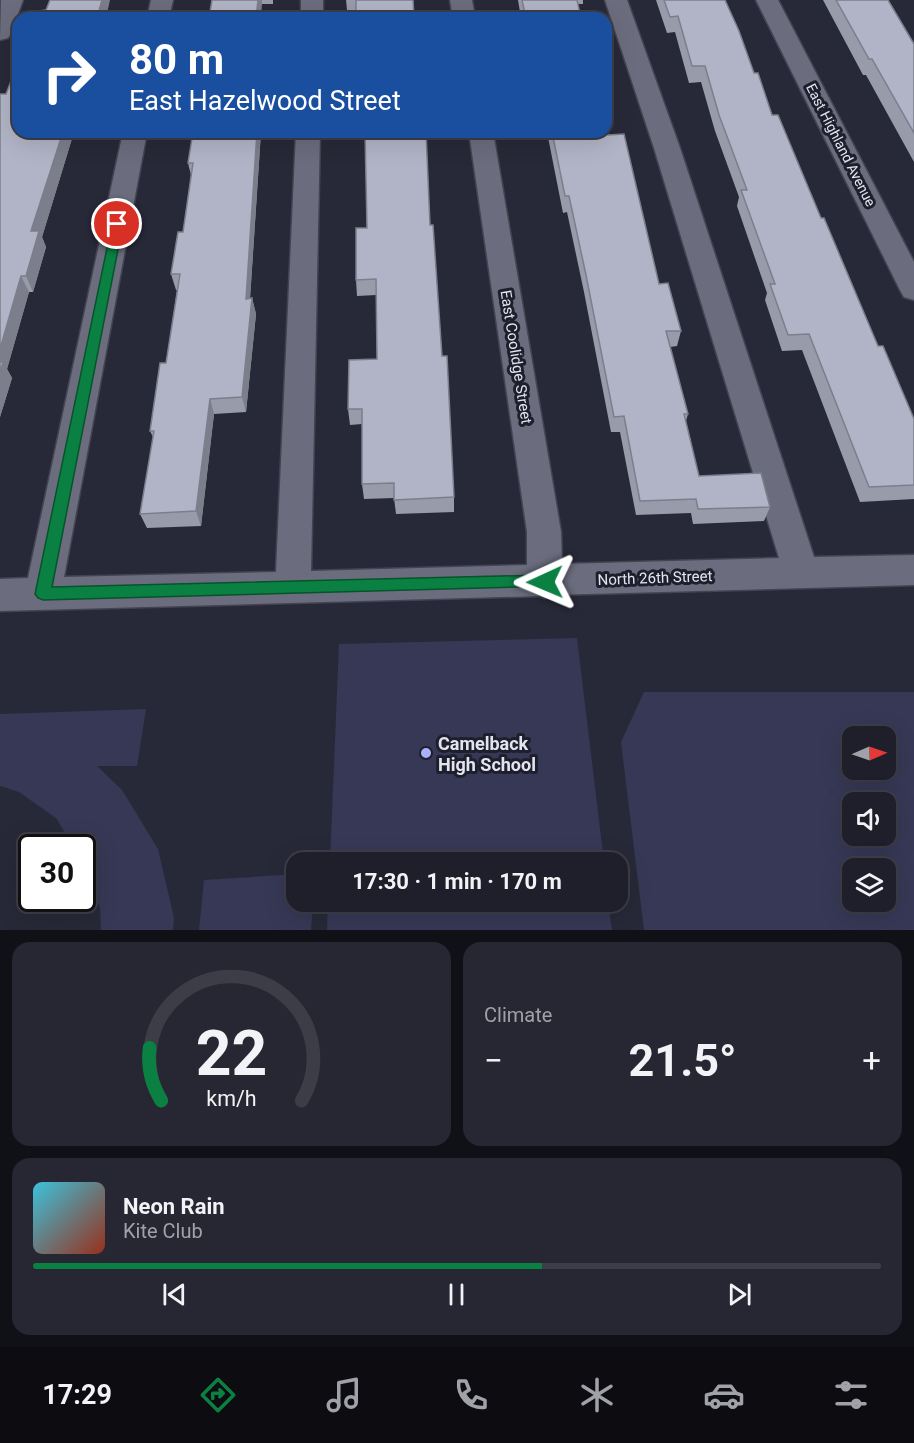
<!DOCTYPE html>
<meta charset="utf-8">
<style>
:root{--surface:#1e1f2a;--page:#262732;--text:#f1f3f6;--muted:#a1a2a8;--line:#3c3d47;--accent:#0b8043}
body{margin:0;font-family:Roboto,sans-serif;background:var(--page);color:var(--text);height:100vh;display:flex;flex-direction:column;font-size:22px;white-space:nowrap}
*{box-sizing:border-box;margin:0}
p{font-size:20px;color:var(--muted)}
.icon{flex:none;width:33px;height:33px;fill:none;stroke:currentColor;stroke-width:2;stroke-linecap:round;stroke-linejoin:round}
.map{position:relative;height:930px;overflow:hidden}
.details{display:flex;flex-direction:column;gap:12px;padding:12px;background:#101117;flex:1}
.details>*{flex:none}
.banner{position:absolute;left:12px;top:12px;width:600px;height:126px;border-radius:18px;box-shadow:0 6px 24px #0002,0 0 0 2px var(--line);background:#1a4fa0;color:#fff;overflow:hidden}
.needle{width:39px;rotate:88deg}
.tools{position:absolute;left:842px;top:726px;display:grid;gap:12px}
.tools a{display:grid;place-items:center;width:54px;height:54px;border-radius:12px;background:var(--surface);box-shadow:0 6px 24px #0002,0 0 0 2px var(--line);font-size:30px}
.speed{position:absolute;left:18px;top:834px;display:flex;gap:12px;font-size:30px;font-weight:700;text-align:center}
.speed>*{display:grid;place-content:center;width:78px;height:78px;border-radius:50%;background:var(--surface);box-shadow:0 6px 24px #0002,0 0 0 2px var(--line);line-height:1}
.speed .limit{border:3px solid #111;border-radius:9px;background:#fff;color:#111}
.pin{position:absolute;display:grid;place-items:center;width:51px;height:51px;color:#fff;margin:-26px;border:3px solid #fff;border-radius:50%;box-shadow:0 2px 6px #0007}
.me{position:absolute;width:66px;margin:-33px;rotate:269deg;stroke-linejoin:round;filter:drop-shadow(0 0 4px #0008)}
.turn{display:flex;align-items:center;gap:21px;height:126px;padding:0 18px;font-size:27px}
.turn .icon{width:78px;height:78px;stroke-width:2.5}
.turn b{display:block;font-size:42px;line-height:51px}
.big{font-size:45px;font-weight:700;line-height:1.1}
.details .tile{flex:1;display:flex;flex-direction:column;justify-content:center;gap:9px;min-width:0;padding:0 21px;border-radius:18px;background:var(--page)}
.details .dial{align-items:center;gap:0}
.dial svg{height:156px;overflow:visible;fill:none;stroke:var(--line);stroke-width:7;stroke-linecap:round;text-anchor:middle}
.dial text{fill:var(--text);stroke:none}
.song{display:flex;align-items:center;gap:18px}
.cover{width:72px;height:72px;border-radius:9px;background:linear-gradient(135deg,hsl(190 70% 55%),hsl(10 70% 35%))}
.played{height:6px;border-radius:3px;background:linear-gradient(90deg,var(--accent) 60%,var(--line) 60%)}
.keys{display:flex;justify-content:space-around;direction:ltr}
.heat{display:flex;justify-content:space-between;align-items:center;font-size:33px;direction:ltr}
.details .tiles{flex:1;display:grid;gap:12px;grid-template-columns:1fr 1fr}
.tile:last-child{grid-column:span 2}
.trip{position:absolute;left:286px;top:852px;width:342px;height:60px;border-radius:18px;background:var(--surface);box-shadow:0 6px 24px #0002,0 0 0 2px var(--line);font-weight:700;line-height:60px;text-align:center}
.menu{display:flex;height:96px;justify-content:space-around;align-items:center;background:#0c0c11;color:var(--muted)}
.menu .icon{width:42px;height:42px}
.menu .selected{color:var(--accent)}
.menu b{font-size:27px;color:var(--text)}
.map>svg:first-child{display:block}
.green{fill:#363855;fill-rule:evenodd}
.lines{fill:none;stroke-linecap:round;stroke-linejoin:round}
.minor-casing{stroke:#434451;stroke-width:3}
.minor{fill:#6b6d7e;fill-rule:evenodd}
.wall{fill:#989baa}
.shaded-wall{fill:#7c7e8b}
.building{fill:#b1b4c6;stroke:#7c7e8b;stroke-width:1.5}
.route{fill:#0b8043;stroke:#07532c;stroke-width:1.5}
.poi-dot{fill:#aab0fb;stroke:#1e1f2d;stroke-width:2}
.labels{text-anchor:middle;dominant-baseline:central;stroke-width:6;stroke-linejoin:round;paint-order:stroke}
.far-street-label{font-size:14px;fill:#e3e4ee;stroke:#1e1f2d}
.street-label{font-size:15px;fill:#e3e4ee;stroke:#1e1f2d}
.near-poi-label{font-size:18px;font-weight:bold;fill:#e3e4ee;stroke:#1e1f2d;text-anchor:start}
</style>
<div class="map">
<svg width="914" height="930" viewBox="0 0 914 930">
<rect width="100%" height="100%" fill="#282938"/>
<g class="green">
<path d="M577 638 604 862H330L339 644Z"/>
<path d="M644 692H914V930H644L621 742ZM885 736V770H852V736ZM885 802V836H852V802ZM885 868V902H852V868Z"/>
<path d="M146 709 137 766H97L122 790 158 849 174 918 173 930H101L100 907 83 864 82 848 74 847 56 818 19 792 0 786V714Z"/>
<path d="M297 874V902H313L311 930H199L204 880Z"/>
<path d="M328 902H608L612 930H327Z"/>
</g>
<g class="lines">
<g class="minor-casing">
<g id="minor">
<path d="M1 0H23L11 33 8 38 0 40Z"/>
<path d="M151 0H173L169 18H147Z"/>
<rect x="301" y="0" width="22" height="18"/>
<path d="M450 0H472L475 18H453Z"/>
<path d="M605 0H627L680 148 814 557 914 555V585L551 595 545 598 540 596 0 611V579L28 578 123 132H147L64 577 276 572 296 132H320L311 571 527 565V532L469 132H493L561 532 562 564 779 558 654 148Z"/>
<path d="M756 0H778L914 262V300L904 297 900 290Z"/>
</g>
</g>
<use href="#minor" class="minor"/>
</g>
<g class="wall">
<path d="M212 0H273V4H262Z"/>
<path d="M346 0H413L356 10H347Z"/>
<path d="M518 0H583V4H578L581 18H521Z"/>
<path d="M656 0H725L754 73 772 115 821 218 878 346 914 419V499L860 502 802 350 782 351 765 300 767 293 737 206 739 197 715 131 701 82 689 83 675 32 667 33Z"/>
<path d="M823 0H888L914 44V162L866 75H863Z"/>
<path d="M6 94 18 132H74L42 237 46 247 33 292H29L7 369 12 378 0 417Z"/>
<path d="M193 132H261L250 298H252L256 314 246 412 214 414 201 526 147 528 140 514 153 437 150 431 166 363 177 290H176L171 274 183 232 191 175 188 163Z"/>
<path d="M356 132H426L430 225 454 497V512L396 514 394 498 364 499 362 484V424L350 425 348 409 377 359 376 295 357 296 356 280 367 228 365 133H356Z"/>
<path d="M547 132H606L659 284 681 331 677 346 670 347 688 414 686 421 699 476 770 507 764 521 693 524 691 513 636 515 620 432H611L584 292 567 212 563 213Z"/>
</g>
<g class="shaded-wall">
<path d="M102 0H110L106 18H97Z"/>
<path d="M258 0H262V4L261 18H256Z"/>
<path d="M63 132H74L42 237 46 247 33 292 26 276 31 231Z"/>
<path d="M257 132H261L249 315 246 299Z"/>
<path d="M21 276 29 292 7 369 12 378 0 417V349Z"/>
<path d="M252 298 256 314 246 412 242 397Z"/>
<path d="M210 399 214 414 201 526 196 511Z"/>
</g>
<g class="building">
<path d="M50 0H102L97 18H36L39 11 46 10Z"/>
<path d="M212 0H258L256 18H209Z"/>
<path d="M356 0H413L414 18H356Z"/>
<path d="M522 0H577L581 18H526Z"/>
<path d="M664 0H725L739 31 754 73H758L772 115H778L821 218H824L878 346H883L914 419V485L869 487 809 334 788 335 770 284H775L741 190H747L719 115 705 66H692L678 16 670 17Z"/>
<path d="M836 0H888L914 44V133L872 59H869Z"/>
<path d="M18 63V132H63L31 231H39L26 276H21L0 349V94H6Z"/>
<path d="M606 129 608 135 624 134 659 284 668 283 681 331H666L688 414H684L699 476 761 473 770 507 698 509 696 499 640 501 624 416 614 417 586 275 569 196H565L552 132H606Z"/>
<path d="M193 132H257L246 299 252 298 242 397 210 399 196 511 140 514 154 431H150L160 363H166L180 274H171L178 232H183L193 163H188Z"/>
<path d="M365 132H426L430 225H433L442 356H447L454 497 394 500V483L362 484V409H348L349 360 377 359 376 279 356 280V228H367Z"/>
<path d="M0 362H3L0 372Z"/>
</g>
<path class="route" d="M117 220 123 224 52 587 545 575 551 577 553 582 551 586 43 600 38 598 35 594 112 224Z"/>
<circle class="poi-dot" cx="426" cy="753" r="6"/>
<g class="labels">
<g class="far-street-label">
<text transform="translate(841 145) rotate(63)">East Highland Avenue</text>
</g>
<g class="street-label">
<text transform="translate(516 357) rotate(81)">East Coolidge Street</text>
<text transform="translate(655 578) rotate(-2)">North 26th Street</text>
</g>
<g class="near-poi-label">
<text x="438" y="743">Camelback<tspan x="438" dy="21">High School</tspan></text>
</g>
</g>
</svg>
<div class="tools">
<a><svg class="needle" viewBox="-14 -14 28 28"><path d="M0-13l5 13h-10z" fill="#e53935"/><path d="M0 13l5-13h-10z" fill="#a1a2a8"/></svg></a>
<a><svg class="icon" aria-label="sound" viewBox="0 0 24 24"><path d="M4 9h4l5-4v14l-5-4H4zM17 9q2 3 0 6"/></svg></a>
<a><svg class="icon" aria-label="layers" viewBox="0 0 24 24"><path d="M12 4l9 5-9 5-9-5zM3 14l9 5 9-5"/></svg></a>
</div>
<div class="speed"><div class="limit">30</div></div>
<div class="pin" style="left:117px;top:224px;background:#d93025"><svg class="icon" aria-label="arrive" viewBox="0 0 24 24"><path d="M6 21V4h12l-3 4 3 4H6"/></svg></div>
<svg class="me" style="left:545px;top:582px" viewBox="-20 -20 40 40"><path d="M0-17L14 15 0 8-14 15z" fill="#0b8043" stroke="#fff" stroke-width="4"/></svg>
<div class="trip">17:30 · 1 min · 170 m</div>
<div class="banner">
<div class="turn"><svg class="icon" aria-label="right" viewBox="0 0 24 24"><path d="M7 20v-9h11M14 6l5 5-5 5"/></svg><div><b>80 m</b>East Hazelwood Street</div></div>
</div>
</div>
<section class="details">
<div class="tiles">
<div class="tile dial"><svg viewBox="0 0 100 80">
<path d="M14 69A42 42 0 1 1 86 69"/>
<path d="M14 69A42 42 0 0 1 8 42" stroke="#0b8043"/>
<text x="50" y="56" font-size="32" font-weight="700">22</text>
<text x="50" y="72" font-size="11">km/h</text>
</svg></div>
<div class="tile"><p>Climate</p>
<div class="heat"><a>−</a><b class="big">21.5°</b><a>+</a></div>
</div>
<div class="tile">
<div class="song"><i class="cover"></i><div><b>Neon Rain</b><p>Kite Club</p></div></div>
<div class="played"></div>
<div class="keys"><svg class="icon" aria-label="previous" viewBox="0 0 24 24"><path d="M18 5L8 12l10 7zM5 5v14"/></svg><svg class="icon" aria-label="pause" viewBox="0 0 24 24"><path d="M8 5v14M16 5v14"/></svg><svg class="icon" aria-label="next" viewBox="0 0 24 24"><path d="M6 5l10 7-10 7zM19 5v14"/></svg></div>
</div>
</div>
</section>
<nav class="menu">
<b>17:29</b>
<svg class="icon selected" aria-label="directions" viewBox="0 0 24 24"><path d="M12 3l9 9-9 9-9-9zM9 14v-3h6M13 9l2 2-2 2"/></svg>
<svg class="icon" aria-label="music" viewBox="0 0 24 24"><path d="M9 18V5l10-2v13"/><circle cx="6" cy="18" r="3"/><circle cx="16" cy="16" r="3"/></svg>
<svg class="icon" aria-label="phone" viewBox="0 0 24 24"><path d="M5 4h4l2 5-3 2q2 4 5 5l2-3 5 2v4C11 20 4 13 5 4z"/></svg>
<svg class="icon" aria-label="climate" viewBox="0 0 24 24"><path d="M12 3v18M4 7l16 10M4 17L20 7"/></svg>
<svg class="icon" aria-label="car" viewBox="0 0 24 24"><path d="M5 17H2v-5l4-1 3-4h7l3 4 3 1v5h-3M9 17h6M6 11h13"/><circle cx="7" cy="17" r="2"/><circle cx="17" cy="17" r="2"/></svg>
<svg class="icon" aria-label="filters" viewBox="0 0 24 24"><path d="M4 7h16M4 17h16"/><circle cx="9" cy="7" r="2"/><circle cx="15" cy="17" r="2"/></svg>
</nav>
